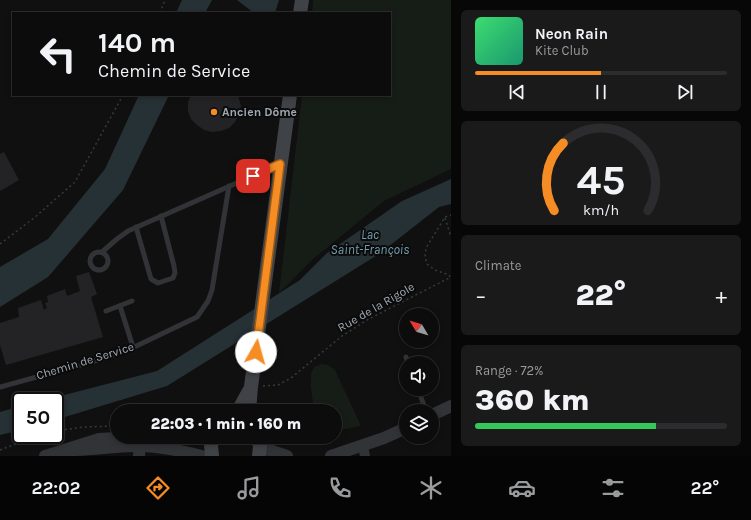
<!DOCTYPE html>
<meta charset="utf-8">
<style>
:root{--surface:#0c0c0d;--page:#1a1a1b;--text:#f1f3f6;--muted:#9a9b9d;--line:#2c2c2e;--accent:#f58d24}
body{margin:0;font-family:Karla,sans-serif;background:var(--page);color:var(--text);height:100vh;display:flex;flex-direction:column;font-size:15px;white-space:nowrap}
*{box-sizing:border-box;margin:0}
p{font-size:13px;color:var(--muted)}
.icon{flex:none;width:22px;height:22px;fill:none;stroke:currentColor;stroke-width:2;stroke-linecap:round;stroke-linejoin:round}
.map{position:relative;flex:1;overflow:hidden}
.details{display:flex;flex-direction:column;gap:10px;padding:10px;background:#070707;width:300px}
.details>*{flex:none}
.hud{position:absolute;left:12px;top:12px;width:379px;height:84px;border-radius:0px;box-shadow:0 2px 6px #0003,0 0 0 1px var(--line);background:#0c0c0d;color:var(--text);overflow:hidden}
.needle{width:26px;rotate:308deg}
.tools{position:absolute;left:399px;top:308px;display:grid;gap:8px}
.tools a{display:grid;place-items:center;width:40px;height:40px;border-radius:50%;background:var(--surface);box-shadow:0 2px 6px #0003,0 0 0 1px var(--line);font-size:20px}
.speed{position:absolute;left:12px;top:392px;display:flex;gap:8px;font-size:20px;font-weight:700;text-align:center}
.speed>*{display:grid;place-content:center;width:52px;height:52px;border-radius:50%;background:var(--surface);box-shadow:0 2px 6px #0003,0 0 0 1px var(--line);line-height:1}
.speed .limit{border:2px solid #111;border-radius:6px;background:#fff;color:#111}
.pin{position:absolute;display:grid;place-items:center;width:34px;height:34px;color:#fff;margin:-17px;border-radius:8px;box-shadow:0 2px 6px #0006}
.me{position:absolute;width:44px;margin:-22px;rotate:7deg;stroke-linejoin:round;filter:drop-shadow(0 0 3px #0008)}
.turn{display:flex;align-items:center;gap:14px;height:84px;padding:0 20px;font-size:18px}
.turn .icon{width:52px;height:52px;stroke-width:2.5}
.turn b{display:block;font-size:28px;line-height:34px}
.big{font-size:30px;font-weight:800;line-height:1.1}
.details .card{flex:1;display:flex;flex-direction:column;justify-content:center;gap:6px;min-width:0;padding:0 14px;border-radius:6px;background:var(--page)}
.details .dial{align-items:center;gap:0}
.dial svg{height:104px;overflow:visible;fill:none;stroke:var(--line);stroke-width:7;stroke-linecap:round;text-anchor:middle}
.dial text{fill:var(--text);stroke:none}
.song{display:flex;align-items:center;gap:12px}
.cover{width:48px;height:48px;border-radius:6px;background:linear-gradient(135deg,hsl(140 70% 55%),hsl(160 70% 35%))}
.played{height:4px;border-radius:2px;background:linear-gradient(90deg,var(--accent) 50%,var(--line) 50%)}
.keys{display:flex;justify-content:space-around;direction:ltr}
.heat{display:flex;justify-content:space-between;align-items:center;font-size:22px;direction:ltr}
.charge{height:6px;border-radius:3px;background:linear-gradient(90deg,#34c759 72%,var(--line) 0)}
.trip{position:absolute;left:110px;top:404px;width:232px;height:40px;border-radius:20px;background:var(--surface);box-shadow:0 2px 6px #0003,0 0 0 1px var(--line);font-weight:800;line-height:40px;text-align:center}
.dock{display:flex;height:64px;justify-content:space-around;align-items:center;background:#050505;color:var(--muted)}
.dock .icon{width:28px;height:28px}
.dock .on{color:var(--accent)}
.dock b{font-size:18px;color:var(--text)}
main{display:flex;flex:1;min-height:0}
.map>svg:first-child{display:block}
.green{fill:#161c16}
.water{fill:#263135}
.building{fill:#232325}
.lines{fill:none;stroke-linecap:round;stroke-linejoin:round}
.path{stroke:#373a3d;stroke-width:1.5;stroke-dasharray:2 3;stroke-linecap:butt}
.service{stroke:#313336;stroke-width:5}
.minor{stroke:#313336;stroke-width:10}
.tertiary{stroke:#313336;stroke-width:12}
.secondary{stroke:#3f4246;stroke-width:14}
.route-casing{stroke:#9f5c17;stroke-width:10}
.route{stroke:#f58d24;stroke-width:7}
.poi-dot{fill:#f58d24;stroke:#0b0b0c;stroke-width:1.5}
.labels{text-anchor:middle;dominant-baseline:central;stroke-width:4;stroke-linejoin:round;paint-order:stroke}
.poi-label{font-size:12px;font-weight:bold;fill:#a1a9b3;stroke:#0b0b0c;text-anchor:start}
.street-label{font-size:12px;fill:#a1a9b3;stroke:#0b0b0c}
.water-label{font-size:13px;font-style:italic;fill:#769eaf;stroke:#0b0b0c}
</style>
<main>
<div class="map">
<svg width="451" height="456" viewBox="0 0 451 456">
<rect width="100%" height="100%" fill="#101011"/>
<g class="green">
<path d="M313 0H451V169L384 201 313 259 279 293 302 95H390V13H312Z"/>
<path d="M321 364 328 365 335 370 361 426 335 431V411H314L311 387V374L314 367Z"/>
</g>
<g class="water">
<path d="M182 0H212L205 13H176Z"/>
<path d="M237 0H279L275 13H254Z"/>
<path d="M139 95H169L123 190 48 277 0 307V267L48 239 105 169Z"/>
<path d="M451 179V204L439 207 379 254 167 386 55 420V401H41L157 371 300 280 327 253 402 201Z"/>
<path d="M21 406V430L0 435V412Z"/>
</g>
<g class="building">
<path d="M191 95H238L241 106 239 114 235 122 229 128 221 131 212 132 204 130 197 125 191 119 188 111V102Z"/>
<path d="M4 152 19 180 0 191V154Z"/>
<path d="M89 272 97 294 91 297 103 337 6 365 0 345V323L19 317 18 308 41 300 44 310 47 308 45 303 48 302 47 296 65 289 67 296 80 291 76 276Z"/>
</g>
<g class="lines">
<g class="path">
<path d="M160 13 165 0"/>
<path d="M445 218 451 237"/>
<path d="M0 244 34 218 75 182 123 95"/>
<path d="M450 277 449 275 435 270 427 264 425 257 426 248 445 217 451 215"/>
<path d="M263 386 278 385 291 378 342 336 367 320 451 277"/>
<path d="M200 411 204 409H227"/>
<path d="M55 431 84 427 117 426"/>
<path d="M0 450 40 435"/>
</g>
<g class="service">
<path d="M136 227 151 279 158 283 173 278 175 273 174 266 161 216"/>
<path d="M102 252 117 239 128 231 280 164"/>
<circle cx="99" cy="261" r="9"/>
<path d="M120 306 133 347"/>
<path d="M106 311 132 301"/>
<path d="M406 357 408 363"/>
<path d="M0 387 91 362 128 350 197 317 208 301 212 290 229 186"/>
<path d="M418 389 426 411"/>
</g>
<path class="minor" d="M363 446 365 456"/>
<g class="tertiary">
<path d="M432 415 451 406"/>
<path d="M258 440 266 449 287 456"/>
<path d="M66 450C91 451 116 445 140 446 161 446 182 451 202 456"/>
<path d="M45 456 99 439 132 437"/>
<path d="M139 456 141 437"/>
<path d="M331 456 384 438 406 428"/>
</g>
<g class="secondary">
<path d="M300 13 302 0"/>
<path d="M238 411 249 391"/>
<path d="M249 411 251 387 290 95"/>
<path d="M257 437 260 446 259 456"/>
<path d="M212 456 211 445 214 437"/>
</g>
</g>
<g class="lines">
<g class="route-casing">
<path id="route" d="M253 176 280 164 256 352"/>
</g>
<use href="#route" class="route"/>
</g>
<circle class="poi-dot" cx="214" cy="112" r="4"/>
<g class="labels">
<g class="poi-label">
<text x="222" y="112">Ancien Dôme</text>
</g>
<g class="street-label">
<text transform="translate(376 307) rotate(-30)">Rue de la Rigole</text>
<text transform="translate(85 361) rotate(-17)">Chemin de Service</text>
</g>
<g class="water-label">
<text x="370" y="234">Lac<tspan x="370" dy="15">Saint-François</tspan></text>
</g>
</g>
</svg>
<div class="tools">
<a><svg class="needle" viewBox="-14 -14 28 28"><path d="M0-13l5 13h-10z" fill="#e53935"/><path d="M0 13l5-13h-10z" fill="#9a9b9d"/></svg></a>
<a><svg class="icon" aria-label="sound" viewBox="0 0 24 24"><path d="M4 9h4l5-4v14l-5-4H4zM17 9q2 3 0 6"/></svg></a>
<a><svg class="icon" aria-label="layers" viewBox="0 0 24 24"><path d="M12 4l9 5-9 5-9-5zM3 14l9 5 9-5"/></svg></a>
</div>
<div class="speed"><div class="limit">50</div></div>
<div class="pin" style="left:253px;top:176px;background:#d93025"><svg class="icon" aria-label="arrive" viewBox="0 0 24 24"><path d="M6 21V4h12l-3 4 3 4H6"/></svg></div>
<svg class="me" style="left:256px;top:352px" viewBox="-20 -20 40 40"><circle r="19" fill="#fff"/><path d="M0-13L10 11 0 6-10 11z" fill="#f58d24"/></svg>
<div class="trip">22:03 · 1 min · 160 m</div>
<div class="hud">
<div class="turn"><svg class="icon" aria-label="left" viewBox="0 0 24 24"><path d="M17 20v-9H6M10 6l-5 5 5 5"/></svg><div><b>140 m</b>Chemin de Service</div></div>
</div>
</div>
<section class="details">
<div class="card">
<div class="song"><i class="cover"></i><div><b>Neon Rain</b><p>Kite Club</p></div></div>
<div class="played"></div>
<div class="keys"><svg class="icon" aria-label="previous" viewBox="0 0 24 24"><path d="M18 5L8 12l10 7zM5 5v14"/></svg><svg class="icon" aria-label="pause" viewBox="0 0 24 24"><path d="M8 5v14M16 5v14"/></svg><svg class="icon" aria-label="next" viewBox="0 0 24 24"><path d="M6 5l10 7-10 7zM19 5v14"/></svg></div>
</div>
<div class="card dial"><svg viewBox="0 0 100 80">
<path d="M14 69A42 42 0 1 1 86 69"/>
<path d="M14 69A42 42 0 0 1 21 17" stroke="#f58d24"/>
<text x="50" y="56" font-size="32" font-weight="700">45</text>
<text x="50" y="72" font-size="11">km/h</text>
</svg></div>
<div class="card"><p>Climate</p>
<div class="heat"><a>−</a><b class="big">22°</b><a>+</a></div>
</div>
<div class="card"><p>Range · 72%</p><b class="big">360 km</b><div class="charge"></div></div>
</section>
</main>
<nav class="dock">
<b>22:02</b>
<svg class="icon on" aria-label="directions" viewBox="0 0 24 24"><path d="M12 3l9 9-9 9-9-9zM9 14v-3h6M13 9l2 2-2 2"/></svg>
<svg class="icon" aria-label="music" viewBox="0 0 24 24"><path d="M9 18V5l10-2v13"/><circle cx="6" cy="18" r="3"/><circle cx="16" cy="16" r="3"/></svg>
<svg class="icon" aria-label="phone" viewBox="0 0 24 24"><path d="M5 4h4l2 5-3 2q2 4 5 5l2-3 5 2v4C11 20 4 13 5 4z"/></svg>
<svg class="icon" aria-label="climate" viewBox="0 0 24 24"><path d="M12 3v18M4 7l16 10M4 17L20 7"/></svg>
<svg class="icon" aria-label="car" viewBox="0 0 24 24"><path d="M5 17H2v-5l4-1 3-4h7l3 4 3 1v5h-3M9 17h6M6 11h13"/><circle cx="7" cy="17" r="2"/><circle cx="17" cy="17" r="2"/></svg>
<svg class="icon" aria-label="filters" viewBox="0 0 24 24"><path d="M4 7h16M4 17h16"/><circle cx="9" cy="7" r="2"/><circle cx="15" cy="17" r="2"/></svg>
<b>22°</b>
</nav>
